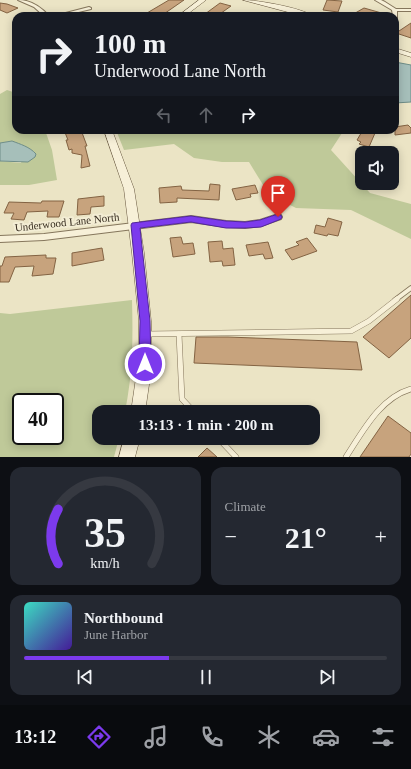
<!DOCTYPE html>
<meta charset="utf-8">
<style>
:root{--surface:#171b24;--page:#242831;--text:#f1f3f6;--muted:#9ea1a6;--line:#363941;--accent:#7c3aed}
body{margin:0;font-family:Georgia,serif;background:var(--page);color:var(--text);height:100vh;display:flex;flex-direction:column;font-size:15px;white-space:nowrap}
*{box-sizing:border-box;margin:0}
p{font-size:13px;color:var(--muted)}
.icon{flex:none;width:22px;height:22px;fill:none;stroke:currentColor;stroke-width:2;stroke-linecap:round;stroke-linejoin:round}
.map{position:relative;height:457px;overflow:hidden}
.details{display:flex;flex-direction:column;gap:10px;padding:10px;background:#0d0f14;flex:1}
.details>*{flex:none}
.top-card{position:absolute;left:12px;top:12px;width:387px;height:122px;border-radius:12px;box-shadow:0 2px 10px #0003;background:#171b24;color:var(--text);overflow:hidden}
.controls{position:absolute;left:355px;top:146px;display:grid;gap:8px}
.controls a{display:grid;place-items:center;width:44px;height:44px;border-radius:8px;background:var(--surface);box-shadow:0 2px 10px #0003;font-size:20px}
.speed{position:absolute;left:12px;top:393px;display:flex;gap:8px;font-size:20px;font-weight:700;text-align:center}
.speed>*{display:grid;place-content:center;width:52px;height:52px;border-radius:50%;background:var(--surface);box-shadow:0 2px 10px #0003;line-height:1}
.speed .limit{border:2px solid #111;border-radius:6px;background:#fff;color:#111}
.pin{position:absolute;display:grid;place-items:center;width:34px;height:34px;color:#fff;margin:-41px -17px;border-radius:50% 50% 50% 0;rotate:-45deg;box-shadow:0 0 4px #0007}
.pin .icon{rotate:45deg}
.me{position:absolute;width:44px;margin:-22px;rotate:0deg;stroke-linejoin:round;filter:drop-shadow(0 0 3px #0008)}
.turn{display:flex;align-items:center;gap:14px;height:84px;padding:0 16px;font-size:18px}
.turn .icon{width:52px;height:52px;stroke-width:2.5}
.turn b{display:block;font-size:28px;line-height:34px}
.lanes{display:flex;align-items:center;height:38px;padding:0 16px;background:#0003;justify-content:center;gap:20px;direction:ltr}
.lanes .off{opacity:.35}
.big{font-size:30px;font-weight:700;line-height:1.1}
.details .card{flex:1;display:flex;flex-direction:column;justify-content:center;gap:6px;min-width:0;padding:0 14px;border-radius:12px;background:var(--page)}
.details .dial{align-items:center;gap:0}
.dial svg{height:104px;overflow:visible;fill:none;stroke:var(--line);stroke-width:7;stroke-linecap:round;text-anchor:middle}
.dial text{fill:var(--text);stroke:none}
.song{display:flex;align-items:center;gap:12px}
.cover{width:48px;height:48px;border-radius:6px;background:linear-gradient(135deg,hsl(170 70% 55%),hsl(260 70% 35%))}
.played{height:4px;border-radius:2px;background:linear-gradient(90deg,var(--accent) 40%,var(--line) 40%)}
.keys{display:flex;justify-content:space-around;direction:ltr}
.heat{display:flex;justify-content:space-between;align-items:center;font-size:22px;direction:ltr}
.details .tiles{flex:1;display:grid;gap:10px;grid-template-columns:1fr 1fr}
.card:last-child{grid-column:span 2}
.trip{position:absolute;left:92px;top:405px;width:228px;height:40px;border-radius:12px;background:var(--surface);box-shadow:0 2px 10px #0003;font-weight:700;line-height:40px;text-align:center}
.tab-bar{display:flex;height:64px;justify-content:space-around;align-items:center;background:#090b0e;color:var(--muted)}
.tab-bar .icon{width:28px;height:28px}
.tab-bar .active{color:var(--accent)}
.tab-bar b{font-size:18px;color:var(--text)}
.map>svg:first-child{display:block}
.green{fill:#bfc999;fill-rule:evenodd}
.water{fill:#a6bfba;stroke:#6e8d88}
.building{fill:#c7a37d;stroke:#836343}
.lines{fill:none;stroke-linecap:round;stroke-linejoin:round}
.lane-far1-casing{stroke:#85765c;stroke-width:5.5}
.lane-casing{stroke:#85765c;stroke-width:6}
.street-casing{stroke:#85765c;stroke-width:2}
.secondary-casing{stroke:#67573f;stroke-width:1}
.path{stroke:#85765c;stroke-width:1.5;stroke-dasharray:2 1.5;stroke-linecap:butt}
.lane-far1{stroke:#f7f0d8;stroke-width:4}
.lane{stroke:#f7f0d8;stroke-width:5}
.street{fill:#f7f0d8;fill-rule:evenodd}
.secondary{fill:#f7f0d8;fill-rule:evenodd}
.route{fill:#7c3aed;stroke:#51269a}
.labels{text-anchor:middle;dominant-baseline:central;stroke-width:4;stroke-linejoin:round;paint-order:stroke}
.street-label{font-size:11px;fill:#362c1f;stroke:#f3edd4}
</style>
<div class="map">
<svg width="411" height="457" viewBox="0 0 411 457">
<rect width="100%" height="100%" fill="#ebe4c5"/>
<g class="green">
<path d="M7 90 16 93V130H45L52 150 57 180 29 185H0V161L21 163 26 147 12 141 0 143V94Z"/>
<path d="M116 130H344L331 150 370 193 411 204V239L351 210 296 208 284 202 273 201 249 162H222L194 158 174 144 124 150Z"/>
<path d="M132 300C133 340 133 372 125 412H99V438H119L114 457H0V313L10 314ZM21 402H55V436H21Z"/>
</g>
<g class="water">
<path d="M395 62 411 65V102L395 103Z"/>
<path d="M12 141C20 144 30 147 36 154L35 157 28 162 0 161V143Z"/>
</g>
<g class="building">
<path d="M169 0H184L161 16 147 13Z"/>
<path d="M327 0 342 1 338 12 323 10Z"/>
<path d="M0 3 7 4 18 8 7 13 0 10Z"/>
<path d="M220 3 231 6 217 16 205 14Z"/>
<path d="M364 8 385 14V16H350Z"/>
<path d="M411 23V38L396 33Z"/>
<path d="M408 125 411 128V133L395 135V127Z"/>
<path d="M64 130H81L87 146H85L90 166 81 168 82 155 72 153V149L69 150 66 140H68Z"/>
<path d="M363 130 375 133 369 147 359 144 361 142 357 140Z"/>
<path d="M210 184 220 185 219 200 177 198V202L160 203 159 188 181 186 182 190 209 191Z"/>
<path d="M255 185 258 193 250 194 251 197 236 200 232 189Z"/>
<path d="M104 196V206L91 207 90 214 77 215 78 199Z"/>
<path d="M42 201H64L59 217H47L48 211 27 212 24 220 11 219 14 213H4L9 202 41 203Z"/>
<path d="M328 218 342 222 338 236 328 234 327 236 314 233 316 225 325 227Z"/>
<path d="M181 237 183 244 193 243 195 254 173 257 170 238Z"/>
<path d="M307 238 317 251 292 260 285 250 299 245 296 242Z"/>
<path d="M222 241 223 249 233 248 235 265 223 266 222 261 210 262 208 242Z"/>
<path d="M268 242 273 258 265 259 263 254 249 256 246 245Z"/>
<path d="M102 248 104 260 72 266V253Z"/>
<path d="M46 255V258H56L53 274 32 276 34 266 15 267 9 282H0V266H2L5 257Z"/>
<path d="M411 295V338L389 358 363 337Z"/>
<path d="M196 337H228L357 342 362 370 194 363Z"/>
<path d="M388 416 411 433V454L409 457H360Z"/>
<path d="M207 448 217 457H198Z"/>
</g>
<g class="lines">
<g class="lane-far1-casing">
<path id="lane-far1" d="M395 300 411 288"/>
</g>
<g class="lane-casing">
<g id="lane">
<path d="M147 334 351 331 369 321 397 299"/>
<path d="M179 334 182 399 194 412"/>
<path d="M218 438 236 457"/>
<path d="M346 457C363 431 380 398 411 389"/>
</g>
</g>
<g class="street-casing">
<g id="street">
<path d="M18 0C31 0 41 7 49 16H44L34 7Z"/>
<path d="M375 0H381L385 2 396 9H411V11H397V19L395 20V16H393L392 10Z"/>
<path d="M89 7 91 8V9L62 16H54Z"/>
<path d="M278 214 281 215 282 217 281 219 261 226 245 228 226 227 191 222 44 240 0 242V236L44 234 191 216 226 221 245 222 260 220Z"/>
</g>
</g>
<g class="secondary-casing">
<g id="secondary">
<path d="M199 0H206L185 16H178Z"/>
<path d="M243 0C258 0 302 8 313 16H303Z"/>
<path d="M395 48 411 53V57L395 52Z"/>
<path d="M104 130H112L134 189 144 253 151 321 152 364 145 412H131L138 364 139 321 132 253 124 189Z"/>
<path d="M124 438H140L135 457H119Z"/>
</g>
</g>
<path class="path" d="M316 13 324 16"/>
<use href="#lane-far1" class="lane-far1"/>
<use href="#lane" class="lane"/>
<use href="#street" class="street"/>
<use href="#secondary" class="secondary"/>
</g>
<path class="route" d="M278 214 281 215 282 217 281 219 261 227 245 228H226L191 222 140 228 150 321 151 364 149 367 145 369 141 367 139 364 140 321 131 225 132 223 191 216 226 221 245 222 260 220Z"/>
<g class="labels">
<g class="street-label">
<text transform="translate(67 222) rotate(-6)">Underwood Lane North</text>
</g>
</g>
</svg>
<div class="controls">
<a><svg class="icon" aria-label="sound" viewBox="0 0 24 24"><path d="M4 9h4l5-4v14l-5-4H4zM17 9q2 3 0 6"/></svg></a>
</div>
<div class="speed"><div class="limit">40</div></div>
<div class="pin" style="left:278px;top:217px;background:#d93025"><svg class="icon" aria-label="arrive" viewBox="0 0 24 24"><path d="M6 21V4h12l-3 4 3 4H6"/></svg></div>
<svg class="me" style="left:145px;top:364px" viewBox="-20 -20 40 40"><circle r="17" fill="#7c3aed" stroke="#fff" stroke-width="3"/><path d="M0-11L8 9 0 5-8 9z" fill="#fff"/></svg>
<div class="trip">13:13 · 1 min · 200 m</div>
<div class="top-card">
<div class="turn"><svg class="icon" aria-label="right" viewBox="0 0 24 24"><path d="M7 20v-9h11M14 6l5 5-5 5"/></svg><div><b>100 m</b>Underwood Lane North</div></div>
<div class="lanes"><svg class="icon off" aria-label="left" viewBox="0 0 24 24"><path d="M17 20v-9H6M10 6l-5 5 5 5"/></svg><svg class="icon off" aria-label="ahead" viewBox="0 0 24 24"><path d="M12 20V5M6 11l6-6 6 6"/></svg><svg class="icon" aria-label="right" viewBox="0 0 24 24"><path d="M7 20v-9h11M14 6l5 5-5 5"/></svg></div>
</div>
</div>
<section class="details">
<div class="tiles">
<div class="card dial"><svg viewBox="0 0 100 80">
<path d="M14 69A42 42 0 1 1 86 69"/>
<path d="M14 69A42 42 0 0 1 14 27" stroke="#7c3aed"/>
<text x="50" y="56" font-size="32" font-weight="700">35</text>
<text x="50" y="72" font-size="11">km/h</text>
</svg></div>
<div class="card"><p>Climate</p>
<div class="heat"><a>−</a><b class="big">21°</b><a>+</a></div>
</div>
<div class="card">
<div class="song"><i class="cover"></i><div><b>Northbound</b><p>June Harbor</p></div></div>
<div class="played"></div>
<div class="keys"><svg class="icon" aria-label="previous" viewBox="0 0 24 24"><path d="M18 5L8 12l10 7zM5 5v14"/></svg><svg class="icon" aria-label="pause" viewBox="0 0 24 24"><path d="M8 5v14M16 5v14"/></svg><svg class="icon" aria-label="next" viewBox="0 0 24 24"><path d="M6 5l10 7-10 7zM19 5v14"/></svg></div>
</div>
</div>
</section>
<nav class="tab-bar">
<b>13:12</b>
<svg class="icon active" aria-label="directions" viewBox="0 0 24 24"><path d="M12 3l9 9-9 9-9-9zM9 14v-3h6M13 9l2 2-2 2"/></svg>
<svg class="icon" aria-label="music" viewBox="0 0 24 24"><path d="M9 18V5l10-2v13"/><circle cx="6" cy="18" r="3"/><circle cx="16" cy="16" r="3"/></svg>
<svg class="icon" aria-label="phone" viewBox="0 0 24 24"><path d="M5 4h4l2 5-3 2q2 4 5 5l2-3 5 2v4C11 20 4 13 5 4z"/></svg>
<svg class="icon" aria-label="climate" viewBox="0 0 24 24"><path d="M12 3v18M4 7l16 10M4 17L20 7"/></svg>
<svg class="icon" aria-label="car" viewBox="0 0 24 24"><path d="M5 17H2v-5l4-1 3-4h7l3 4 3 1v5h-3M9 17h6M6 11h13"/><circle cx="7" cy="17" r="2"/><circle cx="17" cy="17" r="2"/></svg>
<svg class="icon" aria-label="filters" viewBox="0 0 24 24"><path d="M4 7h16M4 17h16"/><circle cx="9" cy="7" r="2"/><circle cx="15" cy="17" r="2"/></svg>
</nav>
